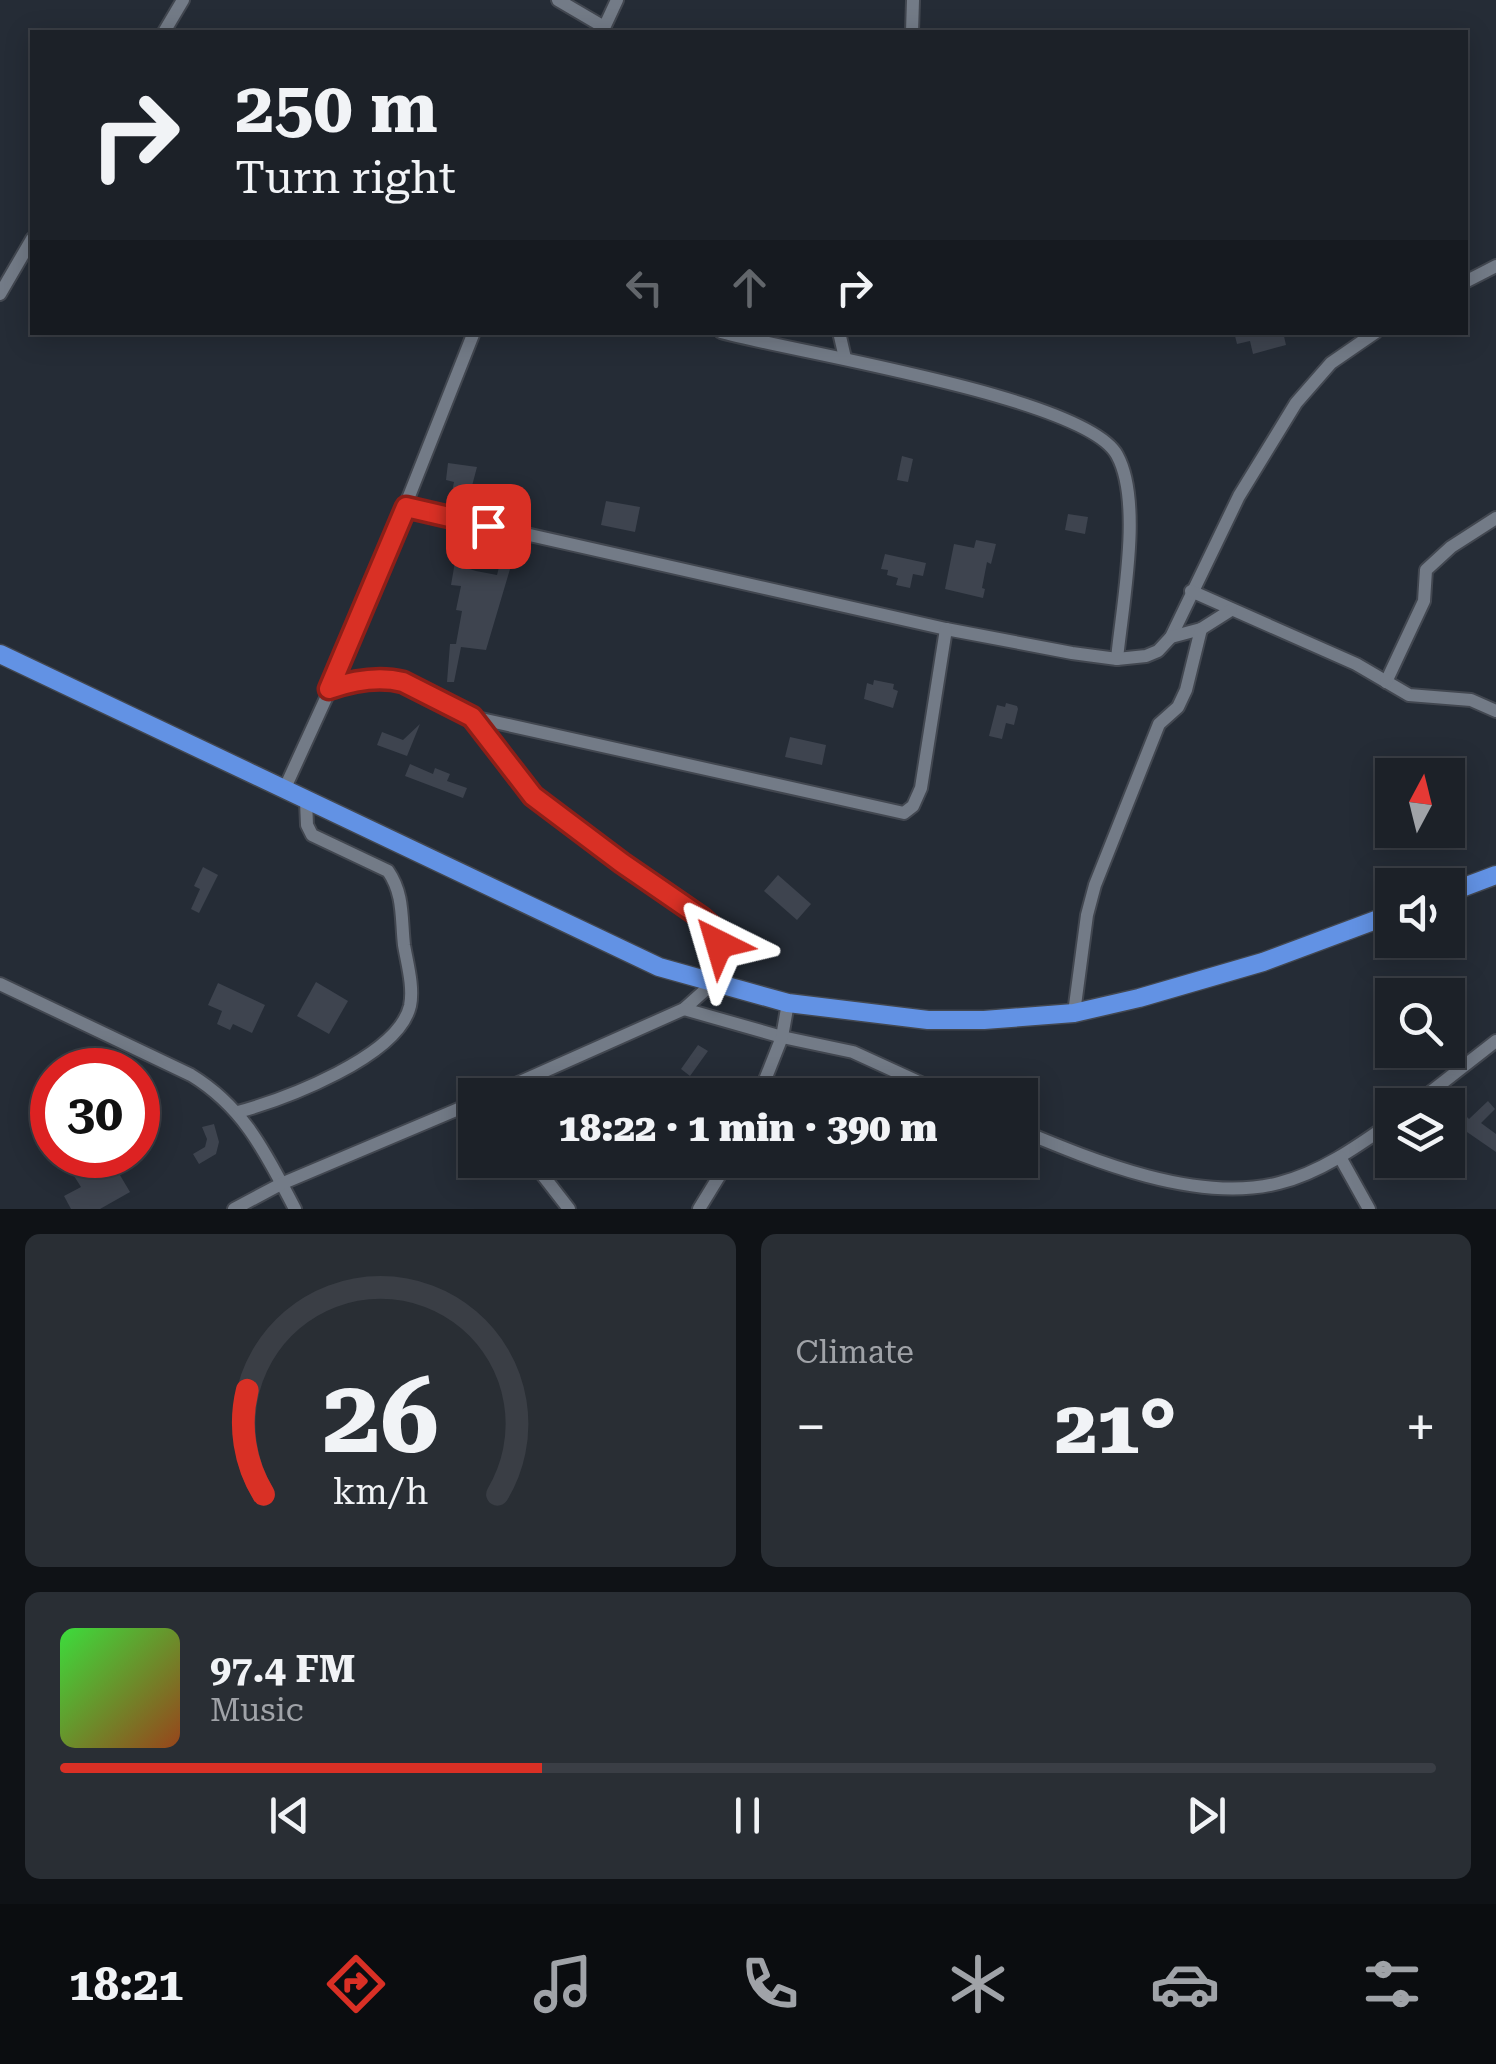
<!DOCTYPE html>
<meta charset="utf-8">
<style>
:root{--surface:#1c2128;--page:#292e34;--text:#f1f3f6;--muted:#a0a3a8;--line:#3a3e45;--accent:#d93025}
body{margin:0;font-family:"Roboto Serif",serif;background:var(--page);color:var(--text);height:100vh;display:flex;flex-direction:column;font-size:38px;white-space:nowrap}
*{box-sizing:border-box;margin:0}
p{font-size:32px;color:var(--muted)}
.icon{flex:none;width:55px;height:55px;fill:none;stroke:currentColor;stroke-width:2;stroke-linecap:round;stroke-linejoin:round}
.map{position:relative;height:1209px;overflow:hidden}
.panel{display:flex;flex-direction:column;gap:25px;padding:25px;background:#0f1216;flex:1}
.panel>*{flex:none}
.hud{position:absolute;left:30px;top:30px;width:1438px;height:305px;border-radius:0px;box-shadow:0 5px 25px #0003,0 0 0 2px var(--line);background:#1c2128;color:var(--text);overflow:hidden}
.needle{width:65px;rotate:7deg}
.buttons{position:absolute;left:1375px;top:758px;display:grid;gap:20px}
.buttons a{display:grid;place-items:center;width:90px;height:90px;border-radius:0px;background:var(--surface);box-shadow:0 5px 25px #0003,0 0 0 2px var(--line);font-size:50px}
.speed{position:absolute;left:30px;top:1048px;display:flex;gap:20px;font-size:50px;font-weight:700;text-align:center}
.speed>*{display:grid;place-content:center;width:130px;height:130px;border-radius:50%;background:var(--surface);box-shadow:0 5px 25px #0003,0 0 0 2px var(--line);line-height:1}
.speed .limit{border:15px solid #d22;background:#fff;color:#111}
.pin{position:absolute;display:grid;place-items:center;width:85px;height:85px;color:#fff;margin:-42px;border-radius:20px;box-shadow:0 5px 15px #0006}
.me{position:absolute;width:110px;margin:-55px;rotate:320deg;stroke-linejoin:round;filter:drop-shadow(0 0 8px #0008)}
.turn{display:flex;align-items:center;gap:35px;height:210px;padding:0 40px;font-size:45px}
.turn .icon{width:130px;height:130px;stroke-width:2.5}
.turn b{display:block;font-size:70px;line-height:85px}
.lanes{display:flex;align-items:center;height:95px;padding:0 40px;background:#0003;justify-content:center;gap:50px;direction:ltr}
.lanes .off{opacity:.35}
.big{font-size:75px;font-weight:800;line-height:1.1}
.panel .tile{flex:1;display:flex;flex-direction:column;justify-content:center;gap:15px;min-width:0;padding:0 35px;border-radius:15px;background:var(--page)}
.panel .dial{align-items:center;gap:0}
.dial svg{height:260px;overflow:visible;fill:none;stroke:var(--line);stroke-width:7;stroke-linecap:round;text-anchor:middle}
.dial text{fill:var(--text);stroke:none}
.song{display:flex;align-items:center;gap:30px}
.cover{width:120px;height:120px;border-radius:15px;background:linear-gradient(135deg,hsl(120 70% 55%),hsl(20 70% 35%))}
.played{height:10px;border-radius:5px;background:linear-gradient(90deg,var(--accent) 35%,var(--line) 35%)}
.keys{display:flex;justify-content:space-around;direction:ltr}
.heat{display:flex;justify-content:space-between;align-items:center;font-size:55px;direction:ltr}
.panel .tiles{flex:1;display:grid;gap:25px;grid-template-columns:1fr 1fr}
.tile:last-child{grid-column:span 2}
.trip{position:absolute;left:458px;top:1078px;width:580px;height:100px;border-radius:0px;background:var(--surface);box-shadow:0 5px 25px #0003,0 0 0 2px var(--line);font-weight:800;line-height:100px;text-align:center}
.tabs{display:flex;height:160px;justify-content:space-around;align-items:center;background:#0b0d10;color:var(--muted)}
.tabs .icon{width:70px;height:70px}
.tabs .current{color:var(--accent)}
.tabs b{font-size:45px;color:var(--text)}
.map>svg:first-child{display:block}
.building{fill:#3e444f}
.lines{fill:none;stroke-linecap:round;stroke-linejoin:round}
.minor-casing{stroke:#424750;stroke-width:16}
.highway-casing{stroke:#424750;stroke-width:21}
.minor{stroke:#737b87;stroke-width:12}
.highway{stroke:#6292e4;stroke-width:18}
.route-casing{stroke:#8d1f18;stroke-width:25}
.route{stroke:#d93025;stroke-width:18}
</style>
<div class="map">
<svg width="1496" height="1209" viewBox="0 0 1496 1209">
<rect width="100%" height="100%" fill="#252c36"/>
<g class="building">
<path d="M1234 332H1283L1286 345 1253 354 1250 341 1237 344Z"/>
<path d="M902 456 913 459 908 482 897 480Z"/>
<path d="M448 463 477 467 468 501 451 497 454 482 446 480Z"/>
<path d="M606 501 640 507 635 532 601 525Z"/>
<path d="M1068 514 1088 517 1085 534 1065 530Z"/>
<path d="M976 540 996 544 991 564 987 562 982 588 985 589 983 598 945 589 954 544 974 548Z"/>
<path d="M885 554 926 563 923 576 913 574 910 588 896 585 898 578 887 575 888 570 881 569Z"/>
<path d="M456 556 467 557 466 568 476 571 497 575 499 567 510 569 486 650 461 647 454 682H447L450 644H456L462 611 456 610 461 586 451 585Z"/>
<path d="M874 680 894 684 893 689 898 691 893 708 864 699 867 683 873 685Z"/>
<path d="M1006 703 1017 706 1018 709 1014 725 1006 723 1002 739 989 736 997 705 1005 707Z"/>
<path d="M420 724 407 756 377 745 382 732 403 740Z"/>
<path d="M790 737 826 745 822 765 785 757Z"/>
<path d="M410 764 433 774 435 768 450 774 447 781 467 788 463 798 405 776Z"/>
<path d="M203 867 218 875 199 913 191 909 200 889 194 886Z"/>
<path d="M778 875 811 904 797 920 764 891Z"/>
<path d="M316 982 348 1001 329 1034 297 1016Z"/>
<path d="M218 983 265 1005 252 1033 233 1024 230 1030 217 1024 222 1011 208 1005Z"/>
<path d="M698 1045 708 1051 690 1076 681 1069Z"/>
<path d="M1488 1101 1495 1109 1481 1123 1496 1134V1152L1467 1132 1465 1134 1453 1122 1463 1113 1469 1119Z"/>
<path d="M214 1124 219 1142 216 1154 199 1164 193 1154 205 1147 207 1139 202 1127Z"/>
<path d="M91 1155H108L130 1192 100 1209H71L64 1196 81 1187 69 1168Z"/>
</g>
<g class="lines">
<g class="minor-casing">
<g id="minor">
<path d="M558 0 604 27"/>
<path d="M603 30 617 0"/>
<path d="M164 32 183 0"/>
<path d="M912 32 913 0"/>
<path d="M1465 282 1496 266"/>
<path d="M0 294 32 239"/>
<path d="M721 332C792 352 1086 397 1117 455 1143 502 1122 606 1117 659"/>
<path d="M839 332 845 358"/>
<path d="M406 507 946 629 1072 653 1117 659 1146 656 1158 651 1171 637 1239 496 1296 403 1331 363 1376 332"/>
<path d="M1191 591 1356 664 1409 695 1471 700 1496 711"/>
<path d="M1171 637 1201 629 1231 610"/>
<path d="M1386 682 1424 601 1426 570 1451 547 1496 518"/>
<path d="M329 689 383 679 403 681 472 717 904 813 913 806 921 788 946 629"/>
<path d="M472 717 533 796 622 863 702 917 712 927 717 937 719 962 713 983 684 1009 491 1095"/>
<path d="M284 790 349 648 474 332"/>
<path d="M0 984 191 1075C245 1108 266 1154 295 1209"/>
<path d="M684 1009 782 1037 853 1052 947 1095"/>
<path d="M1074 1013 1087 915 1095 885 1159 724 1178 707 1186 690 1201 629"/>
<path d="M759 1095 782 1037 788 1003"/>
<path d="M1414 1105 1496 1041"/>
<path d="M238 1112C285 1099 398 1057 410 1006 414 987 407 963 404 945 401 918 404 894 388 871L312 835 307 825 306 801"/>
<path d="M1020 1130C1094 1161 1198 1204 1279 1183 1320 1173 1358 1146 1392 1122"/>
<path d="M1340 1157 1369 1209"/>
<path d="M531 1160 569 1209"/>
<path d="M234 1209 281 1184 475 1102"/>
<path d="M699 1209 729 1160"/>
</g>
</g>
<g class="highway-casing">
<g id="highway">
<path d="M0 654 659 967 788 1003 928 1020H984L1074 1013 1139 998 1263 962 1392 914"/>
<path d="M1448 893 1496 875"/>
</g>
</g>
<use href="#minor" class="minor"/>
<use href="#highway" class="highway"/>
</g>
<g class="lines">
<g class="route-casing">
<path id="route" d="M488 526 406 507 329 689C352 681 379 676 403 682L472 717 533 796 622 863 702 918 712 927 719 944"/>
</g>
<use href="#route" class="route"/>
</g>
</svg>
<div class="buttons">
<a><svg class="needle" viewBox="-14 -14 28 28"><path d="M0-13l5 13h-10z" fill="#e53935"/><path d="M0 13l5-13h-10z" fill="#a0a3a8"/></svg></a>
<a><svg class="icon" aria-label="sound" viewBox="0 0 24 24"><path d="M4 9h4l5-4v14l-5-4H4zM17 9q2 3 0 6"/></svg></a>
<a><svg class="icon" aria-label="search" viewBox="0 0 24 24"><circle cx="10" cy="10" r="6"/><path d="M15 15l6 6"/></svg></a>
<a><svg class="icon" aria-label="layers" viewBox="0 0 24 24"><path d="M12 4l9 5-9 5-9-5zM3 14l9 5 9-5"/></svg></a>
</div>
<div class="speed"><div class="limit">30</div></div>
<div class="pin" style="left:488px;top:526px;background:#d93025"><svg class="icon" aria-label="arrive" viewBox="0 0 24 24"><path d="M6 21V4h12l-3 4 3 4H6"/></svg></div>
<svg class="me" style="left:719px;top:944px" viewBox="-20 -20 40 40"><path d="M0-17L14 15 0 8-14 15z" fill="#d93025" stroke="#fff" stroke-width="4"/></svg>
<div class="trip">18:22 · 1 min · 390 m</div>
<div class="hud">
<div class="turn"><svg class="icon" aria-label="right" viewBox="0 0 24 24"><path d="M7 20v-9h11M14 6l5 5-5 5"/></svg><div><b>250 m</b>Turn right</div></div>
<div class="lanes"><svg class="icon off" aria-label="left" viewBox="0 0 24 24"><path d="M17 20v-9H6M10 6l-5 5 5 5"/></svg><svg class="icon off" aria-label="ahead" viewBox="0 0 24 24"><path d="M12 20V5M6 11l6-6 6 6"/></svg><svg class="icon" aria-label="right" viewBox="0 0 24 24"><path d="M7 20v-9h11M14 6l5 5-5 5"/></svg></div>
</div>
</div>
<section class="panel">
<div class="tiles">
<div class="tile dial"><svg viewBox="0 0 100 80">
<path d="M14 69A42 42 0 1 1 86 69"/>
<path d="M14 69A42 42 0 0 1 9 37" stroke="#d93025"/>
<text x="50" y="56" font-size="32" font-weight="700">26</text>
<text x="50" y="72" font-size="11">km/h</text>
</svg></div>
<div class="tile"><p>Climate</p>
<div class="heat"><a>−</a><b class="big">21°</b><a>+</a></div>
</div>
<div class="tile">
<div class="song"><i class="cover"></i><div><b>97.4 FM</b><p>Music</p></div></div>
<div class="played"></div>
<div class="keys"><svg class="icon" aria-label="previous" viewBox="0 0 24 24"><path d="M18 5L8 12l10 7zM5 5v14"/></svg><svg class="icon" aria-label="pause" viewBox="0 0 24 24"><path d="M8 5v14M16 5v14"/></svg><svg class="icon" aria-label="next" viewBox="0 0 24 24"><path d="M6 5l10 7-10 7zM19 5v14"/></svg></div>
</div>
</div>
</section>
<nav class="tabs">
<b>18:21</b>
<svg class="icon current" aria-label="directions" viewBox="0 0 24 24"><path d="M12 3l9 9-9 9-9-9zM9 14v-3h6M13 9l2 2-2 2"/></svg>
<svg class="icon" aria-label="music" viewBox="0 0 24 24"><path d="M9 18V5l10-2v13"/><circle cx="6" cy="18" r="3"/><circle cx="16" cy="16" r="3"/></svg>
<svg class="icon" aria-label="phone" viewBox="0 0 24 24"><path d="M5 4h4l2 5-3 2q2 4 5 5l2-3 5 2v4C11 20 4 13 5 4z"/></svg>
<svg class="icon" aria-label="climate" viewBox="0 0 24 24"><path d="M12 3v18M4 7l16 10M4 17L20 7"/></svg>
<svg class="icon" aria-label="car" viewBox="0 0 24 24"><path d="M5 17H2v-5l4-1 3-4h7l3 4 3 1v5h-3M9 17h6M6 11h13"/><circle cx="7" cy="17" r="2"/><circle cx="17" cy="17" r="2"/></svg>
<svg class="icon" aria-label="filters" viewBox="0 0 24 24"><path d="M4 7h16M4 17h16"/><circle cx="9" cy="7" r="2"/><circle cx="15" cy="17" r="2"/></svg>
</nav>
